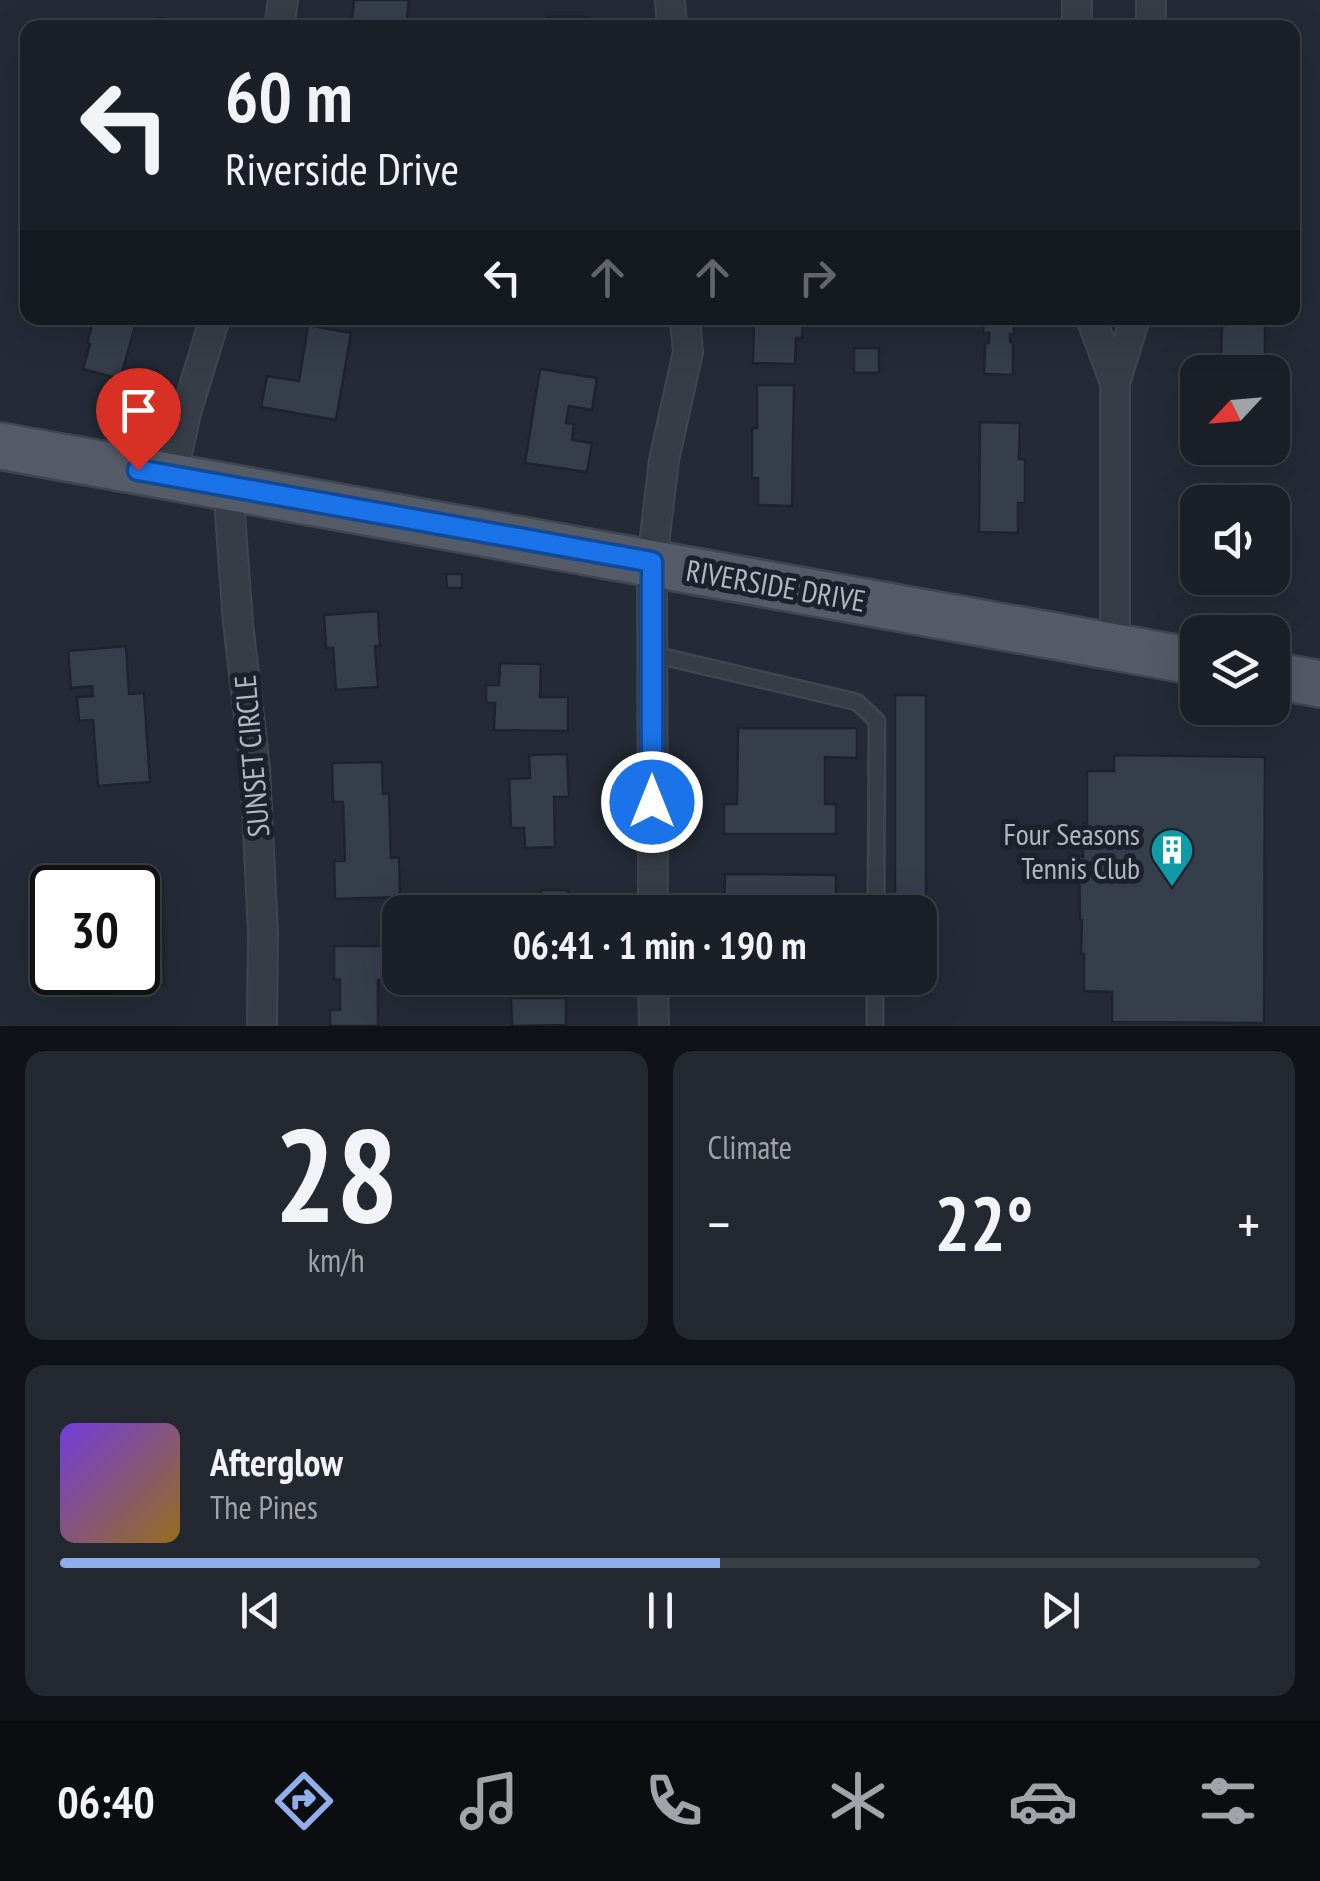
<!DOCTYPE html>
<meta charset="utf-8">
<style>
:root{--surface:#1b2028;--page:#242830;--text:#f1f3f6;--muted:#a0a3a8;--line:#393e45;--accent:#90aeea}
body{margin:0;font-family:"PT Sans Narrow",sans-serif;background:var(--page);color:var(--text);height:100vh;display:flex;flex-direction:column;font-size:38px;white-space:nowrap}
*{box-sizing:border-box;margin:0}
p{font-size:32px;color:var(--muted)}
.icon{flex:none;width:55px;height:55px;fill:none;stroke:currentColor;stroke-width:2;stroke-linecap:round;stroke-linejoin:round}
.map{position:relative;height:1026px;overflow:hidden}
.panel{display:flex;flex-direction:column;gap:25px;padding:25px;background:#0f1216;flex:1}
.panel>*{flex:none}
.guide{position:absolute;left:20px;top:20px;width:1280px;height:305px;border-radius:20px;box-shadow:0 10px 40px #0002,0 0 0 2px var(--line);background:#1b2028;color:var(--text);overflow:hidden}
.needle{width:65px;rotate:244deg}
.buttons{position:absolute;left:1180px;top:355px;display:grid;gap:20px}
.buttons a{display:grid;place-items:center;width:110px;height:110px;border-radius:20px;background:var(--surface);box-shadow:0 10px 40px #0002,0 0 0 2px var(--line);font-size:50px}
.speed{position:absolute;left:30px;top:865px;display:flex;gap:20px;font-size:50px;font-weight:700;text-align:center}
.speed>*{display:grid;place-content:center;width:130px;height:130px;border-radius:50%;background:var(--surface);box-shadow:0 10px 40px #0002,0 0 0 2px var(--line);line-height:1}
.speed .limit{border:5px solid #111;border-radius:15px;background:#fff;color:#111}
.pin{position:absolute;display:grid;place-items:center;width:85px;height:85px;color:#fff;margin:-102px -42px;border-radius:50% 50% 50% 0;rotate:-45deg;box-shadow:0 0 10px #0007}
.pin .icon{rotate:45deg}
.me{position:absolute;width:110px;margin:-55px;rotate:0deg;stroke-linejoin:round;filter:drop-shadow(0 0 8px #0008)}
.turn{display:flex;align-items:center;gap:35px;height:210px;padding:0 40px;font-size:45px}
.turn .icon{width:130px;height:130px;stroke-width:2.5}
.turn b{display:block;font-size:70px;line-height:85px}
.lanes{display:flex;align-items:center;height:95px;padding:0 40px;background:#0003;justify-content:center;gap:50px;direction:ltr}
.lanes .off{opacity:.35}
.big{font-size:75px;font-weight:700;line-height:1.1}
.panel .widget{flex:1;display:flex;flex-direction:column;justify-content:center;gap:15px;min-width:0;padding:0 35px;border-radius:20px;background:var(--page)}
.panel .dial{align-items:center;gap:0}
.dial b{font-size:130px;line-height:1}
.song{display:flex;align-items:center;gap:30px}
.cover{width:120px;height:120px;border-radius:15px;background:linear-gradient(135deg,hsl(260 70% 55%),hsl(40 70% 35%))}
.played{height:10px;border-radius:5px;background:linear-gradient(90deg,var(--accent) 55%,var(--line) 55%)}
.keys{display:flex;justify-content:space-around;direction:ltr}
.heat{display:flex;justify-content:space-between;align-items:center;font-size:55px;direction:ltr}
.panel .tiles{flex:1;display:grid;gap:25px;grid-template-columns:1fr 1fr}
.widget:last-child{grid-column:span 2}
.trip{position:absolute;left:382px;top:895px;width:555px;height:100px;border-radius:20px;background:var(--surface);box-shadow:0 10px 40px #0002,0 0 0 2px var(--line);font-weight:700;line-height:100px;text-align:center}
.menu{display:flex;height:160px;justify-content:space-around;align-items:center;background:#0b0d10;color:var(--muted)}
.menu .icon{width:70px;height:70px}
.menu .active{color:var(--accent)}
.menu b{font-size:45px;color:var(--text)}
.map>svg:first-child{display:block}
.building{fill:#363e4c;stroke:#1e242d;stroke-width:2.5}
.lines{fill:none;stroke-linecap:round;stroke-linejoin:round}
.lane-casing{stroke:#404650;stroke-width:19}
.street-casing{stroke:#404650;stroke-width:32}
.primary-casing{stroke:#404650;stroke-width:50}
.lane{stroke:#373d47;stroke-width:14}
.street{stroke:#373d47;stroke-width:28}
.primary{stroke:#555b67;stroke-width:45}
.route-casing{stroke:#114b97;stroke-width:25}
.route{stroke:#1a73e8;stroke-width:18}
.labels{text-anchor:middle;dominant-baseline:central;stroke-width:10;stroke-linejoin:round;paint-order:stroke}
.street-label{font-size:30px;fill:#b2b7c3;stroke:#1c222b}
.poi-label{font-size:30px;fill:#b2b7c3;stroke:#1c222b;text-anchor:end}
</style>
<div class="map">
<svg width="1320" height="1026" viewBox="0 0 1320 1026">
<rect width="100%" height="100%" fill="#242b36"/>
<g class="building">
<path d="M354 0H409L406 25 403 28H351Z"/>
<rect x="547" y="17" width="43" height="11"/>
<path d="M159 18 199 23V28H158Z"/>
<rect x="764" y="23" width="39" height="5"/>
<rect x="964" y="23" width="44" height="5"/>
<path d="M94 318H134L132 322 136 323 120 379 83 369 90 344 87 343Z"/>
<path d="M754 318H803L802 338H796L795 364 753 363Z"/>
<path d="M980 318H1019L1014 319V334H1010V342H1013V375L984 374 985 343H989V333H983L984 318Z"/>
<path d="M1225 318H1265V355L1221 354 1222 326H1225Z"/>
<path d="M308 325 351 333 336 420 261 407 267 376 299 381Z"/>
<rect x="854" y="348" width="25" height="25"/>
<path d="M540 369 597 378 592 410 569 406 566 423 574 424 572 440 592 443 587 472 525 463Z"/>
<path d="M757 385H794L792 506 758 505V478H752V428H757Z"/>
<path d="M980 422 1020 423 1019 459H1025V503H1018V533L979 532Z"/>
<path d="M1218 448H1253V465L1218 464Z"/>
<path d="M446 574H462V588H447Z"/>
<rect x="1224" y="578" width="29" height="15"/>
<path d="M378 611 380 646H375L378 687 336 690 333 648H326L324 615Z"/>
<path d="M126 646 129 694 144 693 150 782 98 786 93 720 79 721 77 697 93 696 92 686 71 688 68 651Z"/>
<path d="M500 663 541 664 540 697H568V731L494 730 495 703H486V685H499Z"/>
<path d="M895 695H926V995H895V978H920V912H895Z"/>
<path d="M738 728H857V758L825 757V804H836V834H724V804H737Z"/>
<path d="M567 754 569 797H554L555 847 525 848 524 828H511L509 779 530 778 529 755Z"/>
<path d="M1114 755 1265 757 1264 1023 1112 1022V992L1084 991V954H1081L1082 920 1080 919 1079 856 1083 857V823L1087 824V771H1114Z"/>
<path d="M382 762 383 794 389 793 391 858 399 857 400 897 335 899 334 861H345L343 802H333L332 763Z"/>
<path d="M725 874 836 875V905H825V912H738V904H724Z"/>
<path d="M97 882H162L164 985H128V972H138V888H97Z"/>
<path d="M541 890H568V912H519V909H541Z"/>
<path d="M334 946H388V981L378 980V1026H330V1010H340V980L334 979Z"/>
<rect x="738" y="978" width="118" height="3"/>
<path d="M511 998H566V1025L512 1026Z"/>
</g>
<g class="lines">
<g class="lane-casing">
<g id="lane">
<path d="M652 654 857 702 877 721 876 912"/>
<path d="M875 1026V978"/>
</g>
</g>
<g class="street-casing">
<g id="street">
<path d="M670 0 672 28"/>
<path d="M279 28 283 0"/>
<path d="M1077 28V0"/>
<path d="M1151 28V0"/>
<path d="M1091 318 1115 383V647"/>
<path d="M1115 383 1135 318"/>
<path d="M172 476 186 413 215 318"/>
<path d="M228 486 238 623 255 768 263 933 262 1026"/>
<path d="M653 912 652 562 664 460 688 352 685 318"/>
<path d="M653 978 654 1026"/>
</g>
</g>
<g class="primary-casing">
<g id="primary">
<path d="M0 446 1198 662"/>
<path d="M1272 675 1320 684"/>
</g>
</g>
<use href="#lane" class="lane"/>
<use href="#street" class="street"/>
<use href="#primary" class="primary"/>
</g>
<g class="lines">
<g class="route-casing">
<path id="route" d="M138 470 652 562V802"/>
</g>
<use href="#route" class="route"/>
</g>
<defs>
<g id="building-pin" transform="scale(2.25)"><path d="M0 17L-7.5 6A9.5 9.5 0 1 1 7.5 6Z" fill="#0f9aa8" stroke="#1c222b"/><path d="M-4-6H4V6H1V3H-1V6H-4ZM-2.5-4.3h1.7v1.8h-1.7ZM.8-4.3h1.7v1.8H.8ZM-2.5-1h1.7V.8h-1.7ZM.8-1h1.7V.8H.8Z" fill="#fff"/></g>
</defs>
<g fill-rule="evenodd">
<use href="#building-pin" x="1172" y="850"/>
</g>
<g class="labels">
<g class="street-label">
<text transform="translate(776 585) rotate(10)">RIVERSIDE DRIVE</text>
<text transform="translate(251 756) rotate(-95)">SUNSET CIRCLE</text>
</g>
<g class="poi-label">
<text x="1140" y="833">Four Seasons<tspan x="1140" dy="34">Tennis Club</tspan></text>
</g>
</g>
</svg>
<div class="buttons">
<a><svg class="needle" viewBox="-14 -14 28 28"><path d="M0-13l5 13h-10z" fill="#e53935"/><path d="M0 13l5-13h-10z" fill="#a0a3a8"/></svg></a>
<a><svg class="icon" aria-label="sound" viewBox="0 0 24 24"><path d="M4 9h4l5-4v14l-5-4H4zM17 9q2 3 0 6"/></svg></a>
<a><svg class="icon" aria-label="layers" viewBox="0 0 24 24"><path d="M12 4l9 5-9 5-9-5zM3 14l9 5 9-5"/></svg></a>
</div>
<div class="speed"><div class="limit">30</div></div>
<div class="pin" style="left:138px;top:470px;background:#d93025"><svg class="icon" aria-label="arrive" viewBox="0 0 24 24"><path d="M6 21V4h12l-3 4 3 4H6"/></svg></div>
<svg class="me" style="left:652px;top:802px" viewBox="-20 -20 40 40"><circle r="17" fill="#1a73e8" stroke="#fff" stroke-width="3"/><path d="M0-11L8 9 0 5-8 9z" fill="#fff"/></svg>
<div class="trip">06:41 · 1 min · 190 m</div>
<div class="guide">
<div class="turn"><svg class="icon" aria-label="left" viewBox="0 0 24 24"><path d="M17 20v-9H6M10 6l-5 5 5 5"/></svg><div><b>60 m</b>Riverside Drive</div></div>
<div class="lanes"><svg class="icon" aria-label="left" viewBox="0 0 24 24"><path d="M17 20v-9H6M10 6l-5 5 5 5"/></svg><svg class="icon off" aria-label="ahead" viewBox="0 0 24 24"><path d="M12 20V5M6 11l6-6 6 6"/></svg><svg class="icon off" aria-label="ahead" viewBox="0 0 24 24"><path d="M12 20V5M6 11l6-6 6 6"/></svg><svg class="icon off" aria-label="right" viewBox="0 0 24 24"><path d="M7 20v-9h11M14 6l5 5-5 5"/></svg></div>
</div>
</div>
<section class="panel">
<div class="tiles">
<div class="widget dial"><b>28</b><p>km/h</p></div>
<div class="widget"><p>Climate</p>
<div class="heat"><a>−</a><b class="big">22°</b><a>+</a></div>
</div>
<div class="widget">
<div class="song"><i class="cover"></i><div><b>Afterglow</b><p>The Pines</p></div></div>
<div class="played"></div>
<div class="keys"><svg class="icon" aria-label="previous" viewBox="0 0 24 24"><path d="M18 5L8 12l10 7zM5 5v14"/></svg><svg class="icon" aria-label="pause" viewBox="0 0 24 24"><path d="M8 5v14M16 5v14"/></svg><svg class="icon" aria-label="next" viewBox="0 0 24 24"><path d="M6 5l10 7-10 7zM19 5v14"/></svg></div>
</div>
</div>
</section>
<nav class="menu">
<b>06:40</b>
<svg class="icon active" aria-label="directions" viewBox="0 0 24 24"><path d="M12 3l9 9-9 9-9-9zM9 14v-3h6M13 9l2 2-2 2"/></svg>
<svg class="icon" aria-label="music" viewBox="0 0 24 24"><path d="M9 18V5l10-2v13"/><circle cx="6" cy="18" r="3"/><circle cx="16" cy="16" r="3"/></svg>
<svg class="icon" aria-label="phone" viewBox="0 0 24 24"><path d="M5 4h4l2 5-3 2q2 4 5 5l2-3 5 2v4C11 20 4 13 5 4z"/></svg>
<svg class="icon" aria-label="climate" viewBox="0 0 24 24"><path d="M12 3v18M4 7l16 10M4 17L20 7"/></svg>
<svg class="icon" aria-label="car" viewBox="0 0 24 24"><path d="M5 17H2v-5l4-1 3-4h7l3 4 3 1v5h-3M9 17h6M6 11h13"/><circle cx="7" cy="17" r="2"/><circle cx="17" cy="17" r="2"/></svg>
<svg class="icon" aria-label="filters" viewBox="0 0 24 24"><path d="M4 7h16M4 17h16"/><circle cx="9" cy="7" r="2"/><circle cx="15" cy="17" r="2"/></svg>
</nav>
